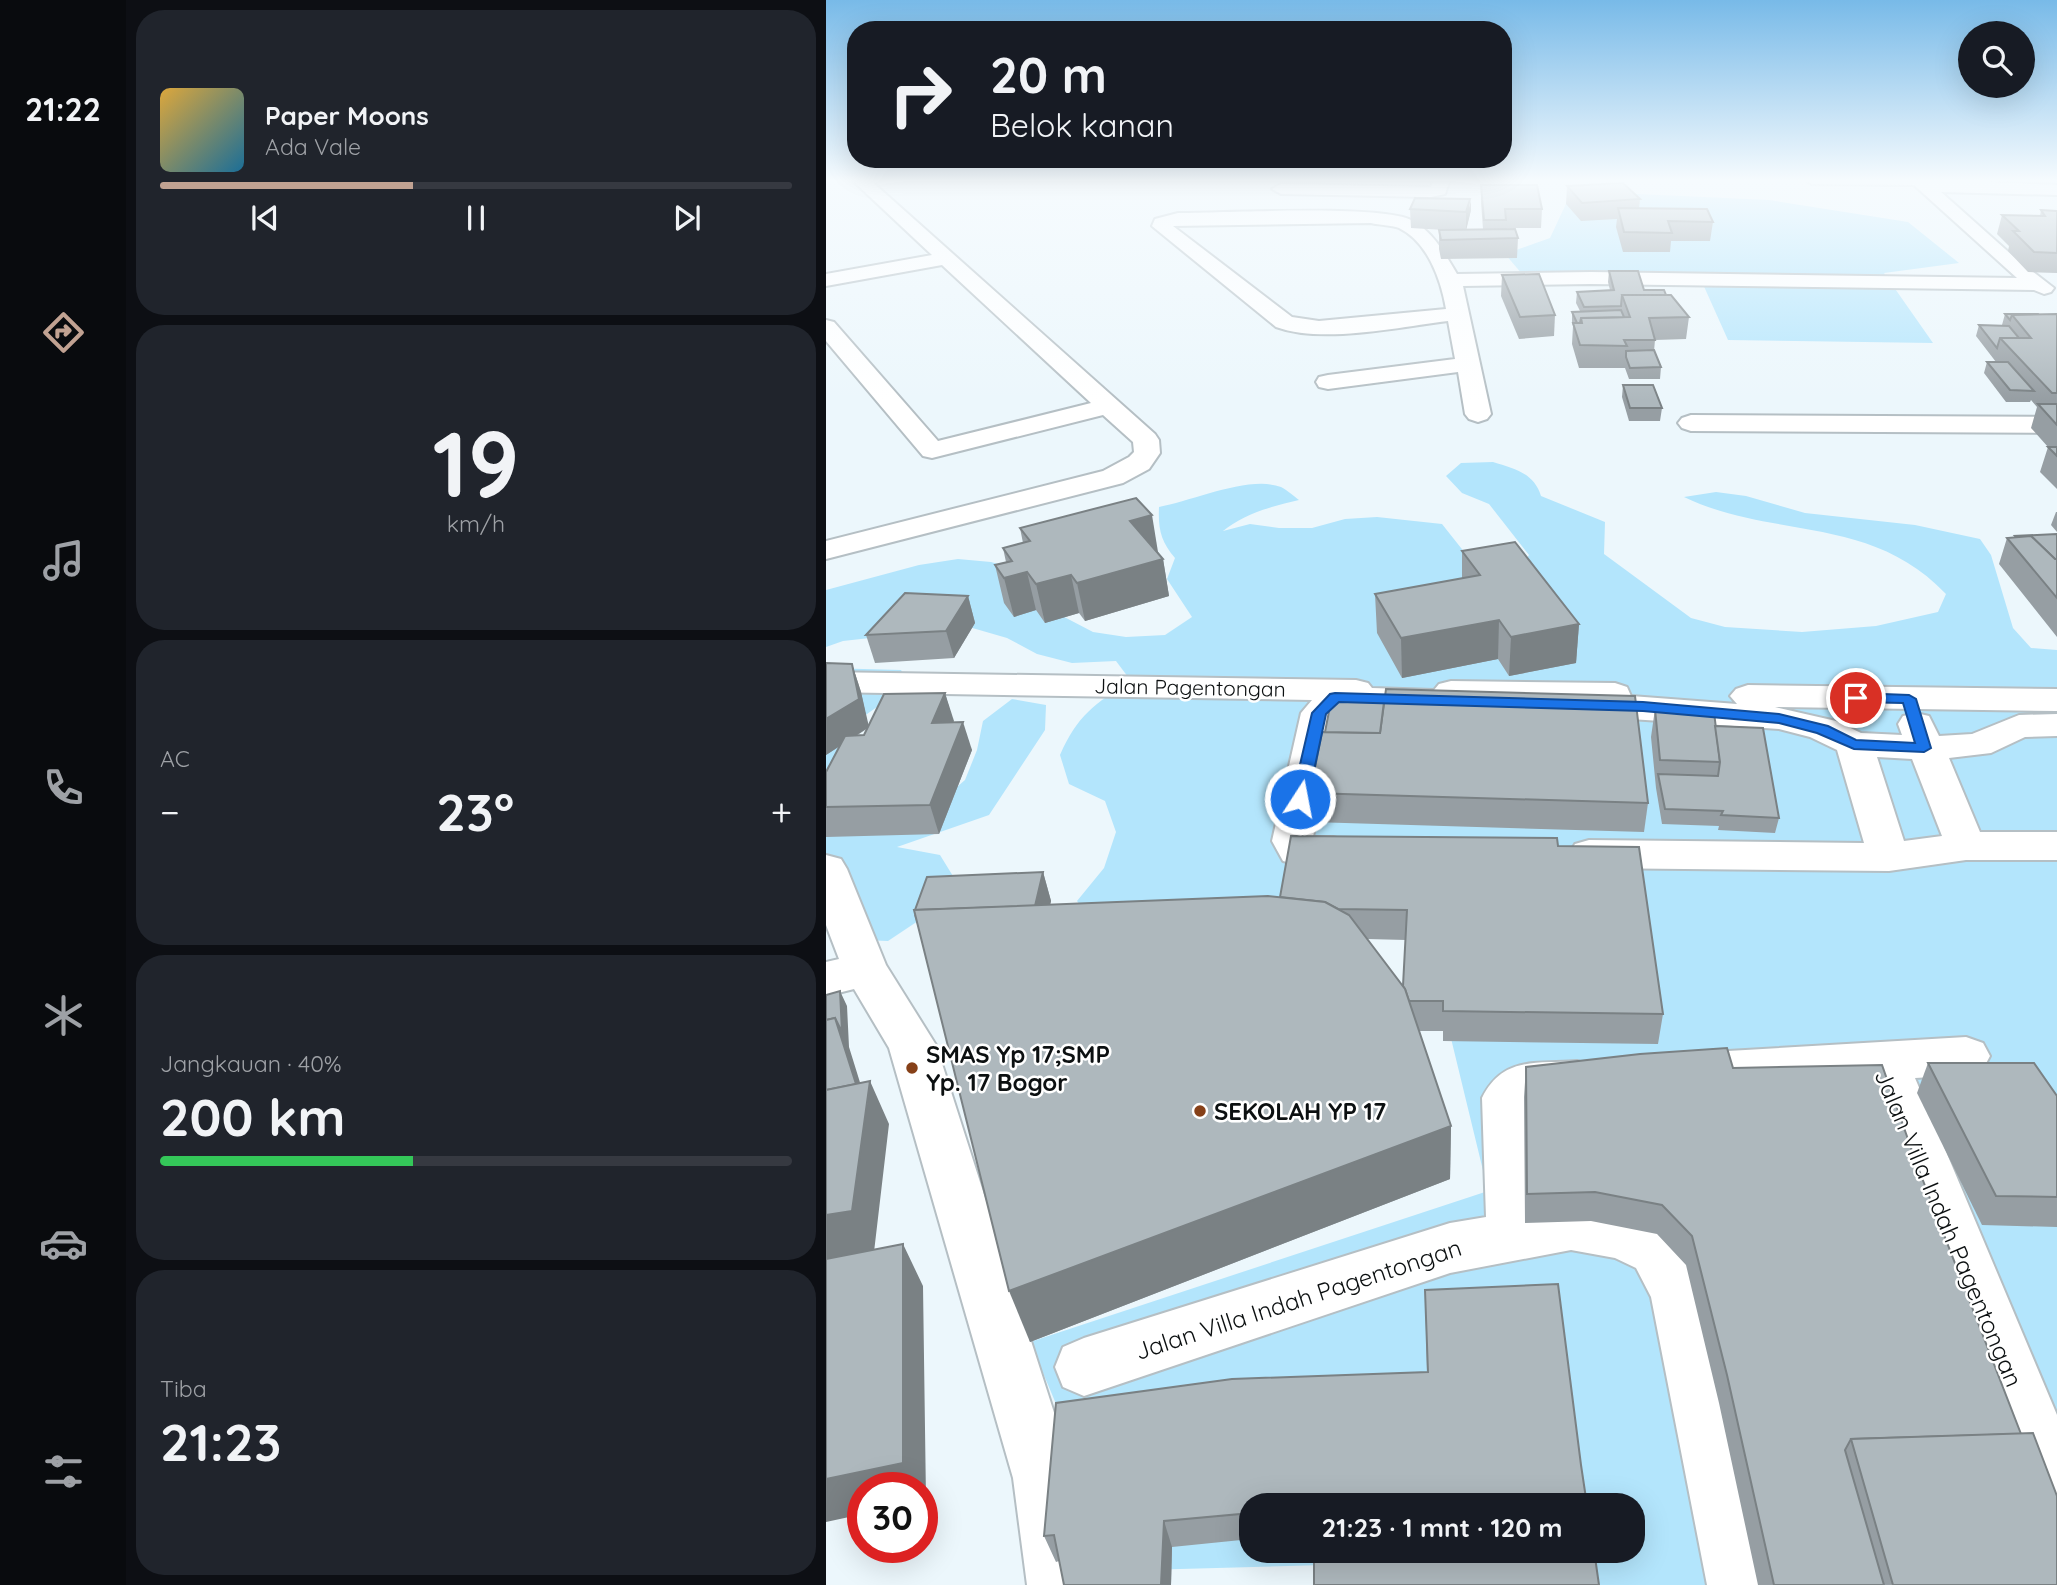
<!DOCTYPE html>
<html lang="id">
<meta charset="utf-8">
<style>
:root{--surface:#171b24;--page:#20242c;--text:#f1f3f6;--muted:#9ea1a6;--line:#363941;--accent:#c1a292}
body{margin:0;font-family:Quicksand,sans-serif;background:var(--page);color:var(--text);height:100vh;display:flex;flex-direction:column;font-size:26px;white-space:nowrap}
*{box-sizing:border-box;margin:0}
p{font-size:23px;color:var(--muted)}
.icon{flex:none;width:38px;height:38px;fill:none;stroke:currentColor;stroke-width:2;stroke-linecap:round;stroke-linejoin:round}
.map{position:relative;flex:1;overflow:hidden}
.details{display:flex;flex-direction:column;gap:10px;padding:10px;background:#0d0f14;width:700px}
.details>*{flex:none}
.guide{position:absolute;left:21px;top:21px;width:665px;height:147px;border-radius:28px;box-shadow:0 7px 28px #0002;background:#171b24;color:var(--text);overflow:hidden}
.controls{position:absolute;left:1132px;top:21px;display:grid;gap:14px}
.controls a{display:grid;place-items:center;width:77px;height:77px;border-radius:50%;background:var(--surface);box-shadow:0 7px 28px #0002;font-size:35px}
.speed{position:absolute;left:21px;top:1472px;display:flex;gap:14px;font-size:35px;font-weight:700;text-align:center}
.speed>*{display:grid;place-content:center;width:91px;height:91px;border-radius:50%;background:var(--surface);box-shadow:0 7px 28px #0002;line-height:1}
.speed .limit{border:10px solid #d22;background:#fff;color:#111}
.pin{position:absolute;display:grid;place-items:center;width:60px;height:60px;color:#fff;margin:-30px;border:4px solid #fff;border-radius:50%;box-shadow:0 2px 7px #0007}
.me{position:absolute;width:77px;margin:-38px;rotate:11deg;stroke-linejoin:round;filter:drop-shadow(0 0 5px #0008)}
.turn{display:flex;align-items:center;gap:24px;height:147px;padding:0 28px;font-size:32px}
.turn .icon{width:91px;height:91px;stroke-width:2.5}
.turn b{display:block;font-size:49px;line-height:60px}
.big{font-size:52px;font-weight:700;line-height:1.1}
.details .widget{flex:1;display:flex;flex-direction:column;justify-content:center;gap:10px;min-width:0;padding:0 24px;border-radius:28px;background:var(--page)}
.details .dial{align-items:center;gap:0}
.dial b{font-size:91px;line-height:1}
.song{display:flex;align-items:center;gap:21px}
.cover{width:84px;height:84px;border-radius:10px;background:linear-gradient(135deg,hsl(40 70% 55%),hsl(200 70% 35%))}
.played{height:7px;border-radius:4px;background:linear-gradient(90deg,var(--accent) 40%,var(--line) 40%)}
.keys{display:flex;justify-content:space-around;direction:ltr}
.heat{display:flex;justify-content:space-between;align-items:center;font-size:38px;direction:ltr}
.charge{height:10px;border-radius:5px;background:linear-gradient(90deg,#34c759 40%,var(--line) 0)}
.trip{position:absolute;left:413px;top:1493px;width:406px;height:70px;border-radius:28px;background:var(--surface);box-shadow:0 7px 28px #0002;font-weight:700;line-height:70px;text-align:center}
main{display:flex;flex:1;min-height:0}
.menu{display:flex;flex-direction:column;width:126px;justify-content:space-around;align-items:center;background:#090b0e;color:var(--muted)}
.menu .icon{width:49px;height:49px}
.menu .on{color:var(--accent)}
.menu b{font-size:32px;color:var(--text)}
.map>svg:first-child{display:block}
.green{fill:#b3e5fc;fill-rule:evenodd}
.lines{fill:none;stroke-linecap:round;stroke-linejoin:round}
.minor-casing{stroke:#b5bfc4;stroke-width:4}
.minor{fill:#fff;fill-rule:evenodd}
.wall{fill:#969ea3;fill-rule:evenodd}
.shaded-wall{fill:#7a8184}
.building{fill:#aeb8bd;stroke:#7a8184;stroke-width:2}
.route{fill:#1a73e8;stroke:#114b97;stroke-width:2}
.poi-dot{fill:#864018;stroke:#fff;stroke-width:2.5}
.labels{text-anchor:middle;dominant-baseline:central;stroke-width:5;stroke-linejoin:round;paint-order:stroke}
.street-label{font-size:21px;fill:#0c1011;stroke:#fff}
.near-poi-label{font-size:24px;font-weight:bold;fill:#0c1011;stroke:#fff;text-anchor:start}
.near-street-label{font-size:24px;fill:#0c1011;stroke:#fff}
</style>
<main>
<nav class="menu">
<b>21:22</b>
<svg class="icon on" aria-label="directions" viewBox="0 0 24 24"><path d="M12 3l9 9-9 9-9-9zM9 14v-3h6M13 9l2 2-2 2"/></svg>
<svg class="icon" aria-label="music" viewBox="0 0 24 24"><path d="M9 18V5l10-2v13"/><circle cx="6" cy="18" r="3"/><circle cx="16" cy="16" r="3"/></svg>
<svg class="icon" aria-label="phone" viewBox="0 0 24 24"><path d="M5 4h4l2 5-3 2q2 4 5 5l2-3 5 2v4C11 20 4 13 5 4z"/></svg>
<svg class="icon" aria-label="climate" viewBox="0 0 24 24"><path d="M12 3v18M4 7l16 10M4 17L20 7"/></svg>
<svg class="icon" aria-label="car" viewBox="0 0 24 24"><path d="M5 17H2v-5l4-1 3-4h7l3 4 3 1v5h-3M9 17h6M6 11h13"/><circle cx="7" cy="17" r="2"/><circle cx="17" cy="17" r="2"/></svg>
<svg class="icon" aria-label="filters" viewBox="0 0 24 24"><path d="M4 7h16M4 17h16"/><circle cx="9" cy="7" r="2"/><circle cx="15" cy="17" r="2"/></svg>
</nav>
<section class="details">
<div class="widget">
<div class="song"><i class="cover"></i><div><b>Paper Moons</b><p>Ada Vale</p></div></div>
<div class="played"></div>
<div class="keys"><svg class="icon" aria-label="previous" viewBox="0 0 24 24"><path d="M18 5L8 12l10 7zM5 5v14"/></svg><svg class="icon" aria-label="pause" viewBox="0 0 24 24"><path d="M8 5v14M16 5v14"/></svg><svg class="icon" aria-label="next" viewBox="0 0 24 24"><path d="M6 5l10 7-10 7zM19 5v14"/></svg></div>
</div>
<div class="widget dial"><b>19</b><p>km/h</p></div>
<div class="widget"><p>AC</p>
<div class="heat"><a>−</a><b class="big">23°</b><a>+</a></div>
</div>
<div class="widget"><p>Jangkauan · 40%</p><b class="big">200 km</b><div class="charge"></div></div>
<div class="widget"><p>Tiba</p><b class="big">21:23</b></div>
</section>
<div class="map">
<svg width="1231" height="1585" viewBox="0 0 1231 1585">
<rect width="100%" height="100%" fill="#ecf7fc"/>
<g class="green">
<path d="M746 191 943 200 1082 222 1133 263 1058 273 1107 343 902 340 876 282H703L679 254 724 238Z"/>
<path d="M667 462C689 469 708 473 715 496L779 522 778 554 865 618 899 627 976 632 1050 626 1112 612 1120 594C1044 514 948 540 858 497L890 492 920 496 979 513 1089 525 1154 539 1165 555 1187 628 1205 648 1231 650V1585H681L677 1560 280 1571 241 1430 204 1342 662 1191 598 927 276 931 251 901 278 868 290 832 279 801 243 784 234 755C252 715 268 704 305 681L290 661 246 663 211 654 181 638 143 627 17 641 0 647V590L93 565 132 559 165 562 193 570 221 608 267 632 300 637 339 635 366 617 341 579 349 558C335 541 332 530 333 507 367 501 423 475 455 487 461 490 468 496 473 500 446 506 418 514 397 531L424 524 453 528H486L519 519 551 517 616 524 639 553 692 573 703 555 663 504 636 493 620 476 635 463ZM425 1505H807V1550H425Z"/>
<path d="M0 668 75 670 86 688 51 707 21 728 11 752 108 807 139 780 151 750 157 721 186 699 220 705 219 730 163 815 71 847 114 855 130 881 104 913 62 941 11 939 0 901Z"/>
</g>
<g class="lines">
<g class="minor-casing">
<g id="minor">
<path d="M25 179H43L329 434 333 440 334 453 323 469 297 483 0 559V541L277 471 303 457 308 452 307 442 277 415 106 458 97 456 0 341V320L8 322 112 441 265 403 116 265 0 286V274L106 255Z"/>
<path d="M608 179H624L619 194 605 197 455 194 446 189 455 184 605 187Z"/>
<path d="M978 179H1101L1231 185V195L1115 192 1188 257 1228 288 1225 292 1218 294 1208 290 765 284 637 286 665 414 661 419 652 422 643 419 639 414 632 372 502 389 493 387 490 382 493 377 502 375 629 359 622 321C572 327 497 344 450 327L326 226 329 219 352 213C395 213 558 204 587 221 608 233 619 254 631 274L765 272 1191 278 1088 185 986 184ZM545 223C553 225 565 225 573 228 602 242 615 280 620 309L493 321 466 317 347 226Z"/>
<path d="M865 415 1231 417V433L865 431 856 428 852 423 856 418Z"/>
<path d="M0 672 530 680 542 683 546 688 608 690 613 684 625 681 789 683 801 687 805 696 911 704 904 696 910 689 922 685 1231 689V711L949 707 1010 721 1035 733 1076 735 1072 724 1077 716 1090 713 1103 716 1113 736 1146 734 1193 715 1231 714V736L1199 737 1165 753 1123 758 1154 832H1231V860H1140L1063 871 763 868 749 864 743 854 749 844 763 840 1038 843 1011 750 984 737 953 729 760 716 747 713 743 704 629 702 624 708 612 712 518 708 510 716 487 837H507L521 841 527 851 521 861C500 867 478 867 457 861L446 841 475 713 486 700 0 692ZM1051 757 1086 759 1116 836 1078 841Z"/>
<path d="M0 855 15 859 21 869 60 965 110 1045 249 1478 267 1585H201L187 1478 63 1048 28 989 0 996V962L13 959 0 925Z"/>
<path d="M1140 1037 1157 1043 1164 1056 1157 1069 1140 1075 1089 1078 1231 1415V1522L1209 1512 1042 1081 902 1089 885 1084 878 1070 885 1056 902 1051Z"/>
<path d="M751 1061 768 1067 775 1081 768 1095 751 1101 706 1104 713 1208 745 1202 794 1211 848 1232 880 1293 947 1585H881L825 1297 810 1268 789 1258 745 1250 624 1273 258 1396 237 1387 229 1367 237 1347 258 1338 624 1223 660 1217 656 1098C677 1056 710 1064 751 1061Z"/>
</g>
</g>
<use href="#minor" class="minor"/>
</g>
<g class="wall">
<path d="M655 185 716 209 715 228H680L692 238 691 258 615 259 613 249V230H618L585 228 584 209 645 210 640 229H657L655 203Z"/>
<path d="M741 186 814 199 813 209 887 222 884 241H845L844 252H797L790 227 791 219 755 221 740 204Z"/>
<path d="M1215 210 1231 211V273L1202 272 1182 251 1183 246 1171 234 1176 215 1214 216Z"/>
<path d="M783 271 818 290 840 295 863 317 860 339 829 340 828 351 835 367 834 379H803L799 368H753L746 344 747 326 746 323V312L754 311 750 303 751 292 784 290 782 282Z"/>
<path d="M676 275 729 315 728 336 693 339 675 296Z"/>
<path d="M1179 314H1231V489L1214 472 1222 447 1205 428 1211 407 1205 400 1204 402H1180L1158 373 1161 362H1170L1150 336 1153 325H1176Z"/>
<path d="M797 385 836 408 834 421H803L796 397Z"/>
<path d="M1230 512H1231V532L1225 525Z"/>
<path d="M194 528 332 552 337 559 343 596 259 621 253 613 219 623 210 610 188 617 178 603 169 565 180 562 177 548 197 543Z"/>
<path d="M1231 534V637L1173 564 1181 538 1188 537 1189 536Z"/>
<path d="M636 551 753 624 750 663 683 676 672 659 576 678 551 633 549 594 636 579Z"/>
<path d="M142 596 149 623 128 658 49 663 40 635Z"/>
<path d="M0 663 26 664 35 692 42 726 119 693 127 722 146 750 113 834 0 837V772L14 746 0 755ZM42 728 38 735 30 736Z"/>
<path d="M829 709 889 726 953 818 949 833 892 830 893 826 836 824 830 788 825 737Z"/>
<path d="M484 793 822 803 818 832 486 822Z"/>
<path d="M732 846 837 1014 832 1044 617 1041V1031H593L625 1126 624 1179 204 1342 93 930 88 915 217 872 225 901 224 905 454 897ZM541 939 580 940 577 986Z"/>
<path d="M1102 1063 1231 1096V1227L1156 1225 1091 1093Z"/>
<path d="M700 1067 907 1068 1231 1585H932L893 1403 860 1265 831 1234 765 1221 699 1223 698 1097Z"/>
<path d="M732 1284 755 1465 761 1505H425V1539L346 1547 345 1585H238L233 1561 230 1562 218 1536 230 1403 406 1379 601 1373 599 1290Z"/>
</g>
<g class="shaded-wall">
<path d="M644 199 643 208 645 200V210L640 231V212Z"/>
<path d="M326 515 332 552 310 558 304 521Z"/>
<path d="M337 559 343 596 259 621 251 583Z"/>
<path d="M201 572 210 610 188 617 178 578Z"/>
<path d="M245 575 253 613 219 623 210 584Z"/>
<path d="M142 596 149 623 128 658 120 631Z"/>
<path d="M673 620 672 659 576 678 575 638Z"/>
<path d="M753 624 750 663 683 676 685 637Z"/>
<path d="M26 664 35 692 43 727 0 755V719Z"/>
<path d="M119 693 128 721 115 751 106 723Z"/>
<path d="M137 722 146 750 113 834 104 805Z"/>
<path d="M217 872 225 901 216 939 208 910Z"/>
<path d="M14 991 21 1006 23 1047 41 1105 44 1081 63 1124 48 1252 0 1261V1215Z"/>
<path d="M625 1126 624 1179 204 1342 183 1291Z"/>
<path d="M77 1244 97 1286 100 1500 96 1501V1488H37V1514L0 1522V1479Z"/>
<path d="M338 1521 346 1547 345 1585H335Z"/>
</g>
<g class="building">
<path d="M797 183 814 199 756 203 741 186Z"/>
<path d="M655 185H711L716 209H679L680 220H658Z"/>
<path d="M589 198 644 199 640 212 584 209Z"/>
<path d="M792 208 881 209 887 222 842 221 846 233 798 232Z"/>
<path d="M1215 210 1231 211V253L1208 252 1187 231H1193L1176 215 1219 216Z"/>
<path d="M689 229 692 238 615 240 613 230Z"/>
<path d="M783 271H812L818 290H838L840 295H796L795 306 758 307 751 292 788 290Z"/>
<path d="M713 274 729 315 694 317 676 275Z"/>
<path d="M796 295H845L863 317 823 318 829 340H798L801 346 754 345 747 323H756L755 318 804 317Z"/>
<path d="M795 310 798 317 755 318 754 323H751L746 312Z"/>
<path d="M1179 314H1212L1213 315H1186L1184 320Z"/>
<path d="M1231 314V393H1226L1174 338H1205L1186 315Z"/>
<path d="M1153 325 1183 326 1193 338H1174L1171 348Z"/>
<path d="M828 350 835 367 804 368 800 357V351Z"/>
<path d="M1161 362H1182L1208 391 1184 390Z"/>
<path d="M797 385H827L836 408H804Z"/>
<path d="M1212 404H1231V425Z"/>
<path d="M1222 447H1231V456Z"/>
<path d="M310 498 326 515 304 521 337 559 251 583 245 575 210 584 201 572 178 578 169 565 186 561 177 548 204 541 194 528Z"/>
<path d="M1231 534V559H1229L1205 536 1190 537 1189 536Z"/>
<path d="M1205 536 1229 559H1231V598L1181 538Z"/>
<path d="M689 542 753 624 685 637 673 620 575 638 549 594 654 575 636 551Z"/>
<path d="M79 593 142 596 120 631 40 635Z"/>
<path d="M0 663 26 664 33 699 0 719Z"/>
<path d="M560 689 809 696 822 803 484 793 496 732 554 733Z"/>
<path d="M119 693 106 723 137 722 104 805 0 807V772L19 736 38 735 58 694Z"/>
<path d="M505 701 558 702 554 733 499 732Z"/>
<path d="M829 709 888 712 894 762 834 760Z"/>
<path d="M889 726 937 728 953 818 895 815 897 811 839 809 832 774 892 776 894 762Z"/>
<path d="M465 836 731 838 732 846 813 847 837 1014 617 1011V1001H583L579 989 577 986 581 910 512 909 499 902 454 897Z"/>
<path d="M217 872 209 906 89 910 101 877Z"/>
<path d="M442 896 499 902 523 915 579 989 625 1126 183 1291 88 910Z"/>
<path d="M14 991 16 1032 9 1018 0 1020V995Z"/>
<path d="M9 1018 30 1084 0 1090V1020Z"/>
<path d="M901 1048 907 1068 1056 1065 1091 1165 1195 1434 1025 1439 1019 1450 1058 1585H948L901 1375 866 1236 836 1205 769 1192 701 1194 700 1067 814 1054Z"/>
<path d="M1102 1063H1208L1231 1096V1197L1170 1196Z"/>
<path d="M44 1081 26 1211 0 1215V1090Z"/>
<path d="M77 1244V1463L0 1479V1259Z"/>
<path d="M732 1284 755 1465 761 1505H607L606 1502 563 1505H425V1513L338 1521 335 1585H238L228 1535 218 1536 230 1403 406 1379 602 1372 599 1290Z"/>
<path d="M1207 1433 1231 1496V1585H1067L1025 1439Z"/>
<path d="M768 1550 773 1585H488V1551Z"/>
</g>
<linearGradient id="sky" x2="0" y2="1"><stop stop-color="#78bae8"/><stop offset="0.45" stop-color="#f6fbfe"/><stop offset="1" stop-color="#f6fbfe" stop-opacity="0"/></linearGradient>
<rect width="1231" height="401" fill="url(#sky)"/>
<path class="route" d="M509 693 817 702 953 714 1002 726 1030 740 1089 743 1077 703 1030 702 1023 698 1030 693 1083 695 1090 699 1105 748 1098 752 1028 749 991 733 953 723 817 711 513 702 500 714 482 799 480 803H469L466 799 486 713 504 694Z"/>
<g class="poi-dot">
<circle cx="86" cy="1068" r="7"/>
<circle cx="374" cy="1111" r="7"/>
</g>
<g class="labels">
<g class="street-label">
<text transform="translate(364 687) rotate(1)">Jalan Pagentongan</text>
</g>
<g class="near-poi-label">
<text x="100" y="1054">SMAS Yp 17;SMP<tspan x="100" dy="28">Yp. 17 Bogor</tspan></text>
<text x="388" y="1111">SEKOLAH YP 17</text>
</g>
<g class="near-street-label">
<text transform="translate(1123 1228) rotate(67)">Jalan Villa Indah Pagentongan</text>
<text transform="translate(472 1299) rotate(-18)">Jalan Villa Indah Pagentongan</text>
</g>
</g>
</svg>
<div class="controls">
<a><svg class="icon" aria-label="search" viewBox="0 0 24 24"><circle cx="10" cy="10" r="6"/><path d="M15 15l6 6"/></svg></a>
</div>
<div class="speed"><div class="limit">30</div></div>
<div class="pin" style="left:1030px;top:698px;background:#d93025"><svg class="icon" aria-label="arrive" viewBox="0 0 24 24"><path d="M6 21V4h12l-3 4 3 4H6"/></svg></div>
<svg class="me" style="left:474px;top:799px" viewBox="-20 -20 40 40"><circle r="17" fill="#1a73e8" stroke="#fff" stroke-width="3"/><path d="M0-11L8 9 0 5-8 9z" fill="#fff"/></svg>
<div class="trip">21:23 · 1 mnt · 120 m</div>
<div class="guide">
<div class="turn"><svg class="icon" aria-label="right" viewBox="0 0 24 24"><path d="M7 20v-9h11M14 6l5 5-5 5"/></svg><div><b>20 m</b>Belok kanan</div></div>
</div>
</div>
</main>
